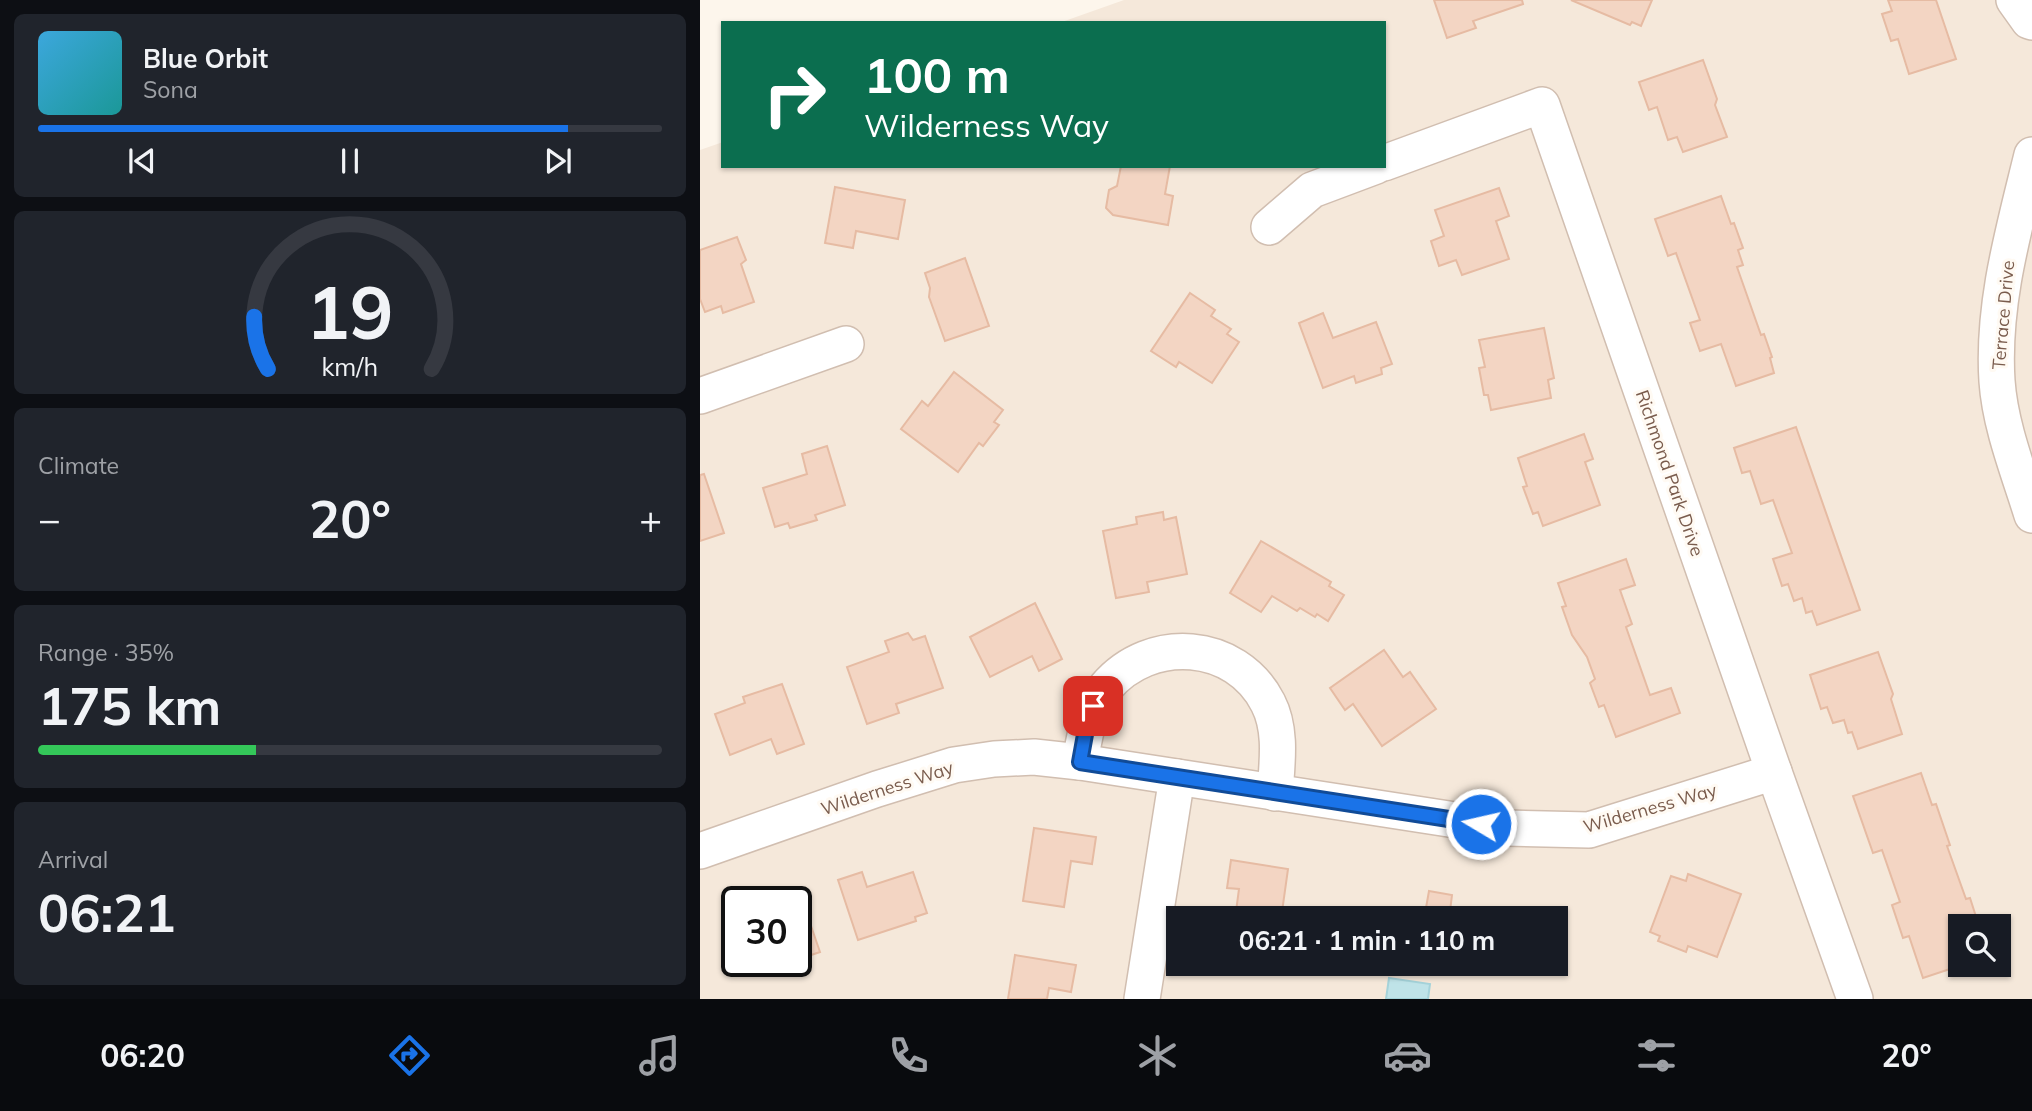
<!DOCTYPE html>
<meta charset="utf-8">
<style>
:root{--surface:#171b24;--page:#20242c;--text:#f1f3f6;--muted:#9ea1a6;--line:#363941;--accent:#1a73e8}
body{margin:0;font-family:Mulish,sans-serif;background:var(--page);color:var(--text);height:100vh;display:flex;flex-direction:column;font-size:26px;white-space:nowrap}
*{box-sizing:border-box;margin:0}
p{font-size:23px;color:var(--muted)}
.icon{flex:none;width:38px;height:38px;fill:none;stroke:currentColor;stroke-width:2;stroke-linecap:round;stroke-linejoin:round}
.map{position:relative;flex:1;overflow:hidden}
.drawer{display:flex;flex-direction:column;gap:14px;padding:14px;background:#0d0f14;width:700px}
.drawer>*{flex:none}
.banner{position:absolute;left:21px;top:21px;width:665px;height:147px;border-radius:0px;box-shadow:0 2px 5px #0004;background:#0b6e4f;color:#fff;overflow:hidden}
.tools{position:absolute;left:1248px;top:914px;display:grid;gap:14px}
.tools a{display:grid;place-items:center;width:63px;height:63px;border-radius:0px;background:var(--surface);box-shadow:0 2px 5px #0004;font-size:35px}
.speed{position:absolute;left:21px;top:886px;display:flex;gap:14px;font-size:35px;font-weight:700;text-align:center}
.speed>*{display:grid;place-content:center;width:91px;height:91px;border-radius:50%;background:var(--surface);box-shadow:0 2px 5px #0004;line-height:1}
.speed .limit{border:4px solid #111;border-radius:10px;background:#fff;color:#111}
.pin{position:absolute;display:grid;place-items:center;width:60px;height:60px;color:#fff;margin:-30px;border-radius:14px;box-shadow:0 4px 10px #0006}
.me{position:absolute;width:77px;margin:-38px;rotate:279deg;stroke-linejoin:round;filter:drop-shadow(0 0 5px #0008)}
.turn{display:flex;align-items:center;gap:24px;height:147px;padding:0 28px;font-size:32px}
.turn .icon{width:91px;height:91px;stroke-width:2.5}
.turn b{display:block;font-size:49px;line-height:60px}
.big{font-size:52px;font-weight:700;line-height:1.1}
.drawer .widget{flex:1;display:flex;flex-direction:column;justify-content:center;gap:10px;min-width:0;padding:0 24px;border-radius:10px;background:var(--page)}
.drawer .dial{align-items:center;gap:0}
.dial svg{height:182px;overflow:visible;fill:none;stroke:var(--line);stroke-width:7;stroke-linecap:round;text-anchor:middle}
.dial text{fill:var(--text);stroke:none}
.song{display:flex;align-items:center;gap:21px}
.cover{width:84px;height:84px;border-radius:10px;background:linear-gradient(135deg,hsl(200 70% 55%),hsl(180 70% 35%))}
.played{height:7px;border-radius:4px;background:linear-gradient(90deg,var(--accent) 85%,var(--line) 85%)}
.keys{display:flex;justify-content:space-around;direction:ltr}
.heat{display:flex;justify-content:space-between;align-items:center;font-size:38px;direction:ltr}
.charge{height:10px;border-radius:5px;background:linear-gradient(90deg,#34c759 35%,var(--line) 0)}
.trip{position:absolute;left:466px;top:906px;width:402px;height:70px;border-radius:0px;background:var(--surface);box-shadow:0 2px 5px #0004;font-weight:700;line-height:70px;text-align:center}
.menu{display:flex;height:112px;justify-content:space-around;align-items:center;background:#090b0e;color:var(--muted)}
.menu .icon{width:49px;height:49px}
.menu .selected{color:var(--accent)}
.menu b{font-size:32px;color:var(--text)}
main{display:flex;flex:1;min-height:0}
.map>svg:first-child{display:block}
.residential{fill:#f5e8da;fill-rule:evenodd}
.water{fill:#bfe3e8;stroke:#a5d3da;stroke-width:2}
.building{fill:#f3d5c3;stroke:#e6bba3;stroke-width:2}
.lines{fill:none;stroke-linecap:round;stroke-linejoin:round}
.minor-casing{stroke:#d1beb0;stroke-width:38}
.minor{stroke:#fff;stroke-width:35}
.route-casing{stroke:#114b97;stroke-width:18}
.route{stroke:#1a73e8;stroke-width:12}
.labels{text-anchor:middle;dominant-baseline:central;stroke-width:6;stroke-linejoin:round;paint-order:stroke}
.street-label{font-size:18px;fill:#7a5c4d;stroke:#fffaf3}
</style>
<main>
<section class="drawer">
<div class="widget">
<div class="song"><i class="cover"></i><div><b>Blue Orbit</b><p>Sona</p></div></div>
<div class="played"></div>
<div class="keys"><svg class="icon" aria-label="previous" viewBox="0 0 24 24"><path d="M18 5L8 12l10 7zM5 5v14"/></svg><svg class="icon" aria-label="pause" viewBox="0 0 24 24"><path d="M8 5v14M16 5v14"/></svg><svg class="icon" aria-label="next" viewBox="0 0 24 24"><path d="M6 5l10 7-10 7zM19 5v14"/></svg></div>
</div>
<div class="widget dial"><svg viewBox="0 0 100 80">
<path d="M14 69A42 42 0 1 1 86 69"/>
<path d="M14 69A42 42 0 0 1 8 46" stroke="#1a73e8"/>
<text x="50" y="56" font-size="32" font-weight="700">19</text>
<text x="50" y="72" font-size="11">km/h</text>
</svg></div>
<div class="widget"><p>Climate</p>
<div class="heat"><a>−</a><b class="big">20°</b><a>+</a></div>
</div>
<div class="widget"><p>Range · 35%</p><b class="big">175 km</b><div class="charge"></div></div>
<div class="widget"><p>Arrival</p><b class="big">06:21</b></div>
</section>
<div class="map">
<svg width="1332" height="999" viewBox="0 0 1332 999">
<rect width="100%" height="100%" fill="#fdf6ec"/>
<path class="residential" d="M424 0H1332V999H0V150L23 142V166H684V23H359ZM37 901H96V961H37ZM478 919H856V964H478ZM1260 926H1298V964H1260Z"/>
<path class="water" d="M689 978 730 984 728 999H686Z"/>
<g class="building">
<path d="M734 0H822L823 4 773 21 776 28 747 38Z"/>
<path d="M871 0H952L941 26 932 22 930 25Z"/>
<path d="M1188 0H1236L1256 59 1209 74 1198 39 1191 41 1182 14 1192 11Z"/>
<path d="M1003 60 1017 99 1015 105 1027 137 983 152 977 137 968 140 957 107 949 110 939 82Z"/>
<path d="M421 166H470L465 194 473 196 468 225 413 215 406 208 409 190 417 186Z"/>
<path d="M135 187 205 200 198 239 156 231 153 248 125 243Z"/>
<path d="M799 188 809 216 796 221 809 259 762 275 756 260 739 266 731 241 744 236 735 210Z"/>
<path d="M1021 196 1031 224 1034 223 1043 248 1038 250 1043 265 1037 267 1061 335 1064 334 1072 357 1070 358 1074 373 1036 386 1021 344 1000 351 990 323 1000 320 976 253 968 256 955 219Z"/>
<path d="M37 237 46 260 41 264 54 302 23 313 21 306 5 312 0 299V250Z"/>
<path d="M265 258 289 326 245 341 229 297 230 288 225 273Z"/>
<path d="M490 293 515 310 511 316 531 329 527 334 539 342 512 383 479 362 476 367 451 351Z"/>
<path d="M623 313 633 338 676 322 692 364 681 368 682 374 656 383 654 376 623 388 599 323Z"/>
<path d="M844 328 854 378 848 380 851 398 791 410 788 395H784L779 368 785 367 779 340Z"/>
<path d="M254 372 303 410 294 422 299 425 283 446 279 443 258 472 201 429 222 401 228 406Z"/>
<path d="M1096 427 1160 610 1117 625 1112 611 1106 613 1102 598 1094 601 1088 584 1082 586 1073 559 1092 553 1073 500 1061 504 1050 471 1042 473 1034 448Z"/>
<path d="M884 434 893 459 885 462 900 505 843 526 838 512 833 514 823 487 827 486 818 458Z"/>
<path d="M127 446 145 505 115 515 117 520 90 528 88 523 75 527 63 488 107 474 102 454Z"/>
<path d="M4 474 24 533 0 541V475Z"/>
<path d="M463 512 464 520 476 517 487 574 447 582 449 592 416 598 403 531 437 524 436 517Z"/>
<path d="M561 541 631 582 629 586 644 595 628 621 617 614 615 617 600 608 597 611 572 596 561 612 530 593Z"/>
<path d="M926 559 935 585 920 590 932 624 926 627 950 695 971 688 980 713 916 737 904 705 899 707 890 683 895 679 887 657 872 635 862 607 866 606 858 583Z"/>
<path d="M335 603 362 659 339 671 332 656 290 677 270 637Z"/>
<path d="M208 633 213 640 225 636 243 688 196 704 199 713 167 724 147 667 189 652 185 641Z"/>
<path d="M684 650 703 677 710 672 736 709 682 746 653 704 645 710 630 688Z"/>
<path d="M1178 652 1193 694 1191 699 1202 734 1158 749 1152 732 1148 733 1144 720 1133 723 1127 707 1121 709 1110 675Z"/>
<path d="M82 684 104 744 77 754 71 739 30 755 15 714 45 703 43 697Z"/>
<path d="M1221 773 1232 805 1236 804 1250 845 1247 846 1266 899 1270 898 1279 926H1260V964H1265L1223 978 1209 936 1203 938 1192 905 1200 902 1182 850 1173 853 1153 796Z"/>
<path d="M334 828 396 837 392 864 371 861 364 907 323 901Z"/>
<path d="M531 860 588 869 581 919H535L539 889 527 888Z"/>
<path d="M162 872 167 887 213 872 227 913 215 917 216 921 158 940 138 880Z"/>
<path d="M988 874 1041 894 1017 957 988 946 986 952 958 941 960 936 950 932 971 876 986 881Z"/>
<path d="M729 891 752 895 749 919H724Z"/>
<path d="M96 894H100L120 952 96 960Z"/>
<path d="M315 955 376 965 371 992 349 988 347 999H308Z"/>
</g>
<g class="lines">
<g class="minor-casing">
<g id="minor">
<path d="M1314 0 1329 21 1332 22"/>
<path d="M1332 155C1314 229 1292 304 1297 381 1300 426 1319 473 1332 515"/>
<path d="M684 163 842 105 1074 772 1155 999"/>
<path d="M569 227 612 190 676 166"/>
<path d="M0 396 146 344"/>
<path d="M380 762C385 735 388 709 406 687 450 635 536 640 568 703 582 730 577 763 575 793"/>
<path d="M0 851 177 789 254 765 294 759 334 757 380 762 807 828 889 830 1074 772"/>
<path d="M442 999 477 777"/>
</g>
</g>
<use href="#minor" class="minor"/>
</g>
<g class="lines">
<g class="route-casing">
<path id="route" d="M393 706 388 718 380 762 781 824"/>
</g>
<use href="#route" class="route"/>
</g>
<g class="labels">
<g class="street-label">
<text transform="translate(1303 315) rotate(-85)">Terrace Drive</text>
<text transform="translate(970 473) rotate(71)">Richmond Park Drive</text>
<text transform="translate(187 788) rotate(-18)">Wilderness Way</text>
<text transform="translate(950 808) rotate(-16)">Wilderness Way</text>
</g>
</g>
</svg>
<div class="tools">
<a><svg class="icon" aria-label="search" viewBox="0 0 24 24"><circle cx="10" cy="10" r="6"/><path d="M15 15l6 6"/></svg></a>
</div>
<div class="speed"><div class="limit">30</div></div>
<div class="pin" style="left:393px;top:706px;background:#d93025"><svg class="icon" aria-label="arrive" viewBox="0 0 24 24"><path d="M6 21V4h12l-3 4 3 4H6"/></svg></div>
<svg class="me" style="left:781px;top:824px" viewBox="-20 -20 40 40"><circle r="17" fill="#1a73e8" stroke="#fff" stroke-width="3"/><path d="M0-11L8 9 0 5-8 9z" fill="#fff"/></svg>
<div class="trip">06:21 · 1 min · 110 m</div>
<div class="banner">
<div class="turn"><svg class="icon" aria-label="right" viewBox="0 0 24 24"><path d="M7 20v-9h11M14 6l5 5-5 5"/></svg><div><b>100 m</b>Wilderness Way</div></div>
</div>
</div>
</main>
<nav class="menu">
<b>06:20</b>
<svg class="icon selected" aria-label="directions" viewBox="0 0 24 24"><path d="M12 3l9 9-9 9-9-9zM9 14v-3h6M13 9l2 2-2 2"/></svg>
<svg class="icon" aria-label="music" viewBox="0 0 24 24"><path d="M9 18V5l10-2v13"/><circle cx="6" cy="18" r="3"/><circle cx="16" cy="16" r="3"/></svg>
<svg class="icon" aria-label="phone" viewBox="0 0 24 24"><path d="M5 4h4l2 5-3 2q2 4 5 5l2-3 5 2v4C11 20 4 13 5 4z"/></svg>
<svg class="icon" aria-label="climate" viewBox="0 0 24 24"><path d="M12 3v18M4 7l16 10M4 17L20 7"/></svg>
<svg class="icon" aria-label="car" viewBox="0 0 24 24"><path d="M5 17H2v-5l4-1 3-4h7l3 4 3 1v5h-3M9 17h6M6 11h13"/><circle cx="7" cy="17" r="2"/><circle cx="17" cy="17" r="2"/></svg>
<svg class="icon" aria-label="filters" viewBox="0 0 24 24"><path d="M4 7h16M4 17h16"/><circle cx="9" cy="7" r="2"/><circle cx="15" cy="17" r="2"/></svg>
<b>20°</b>
</nav>
